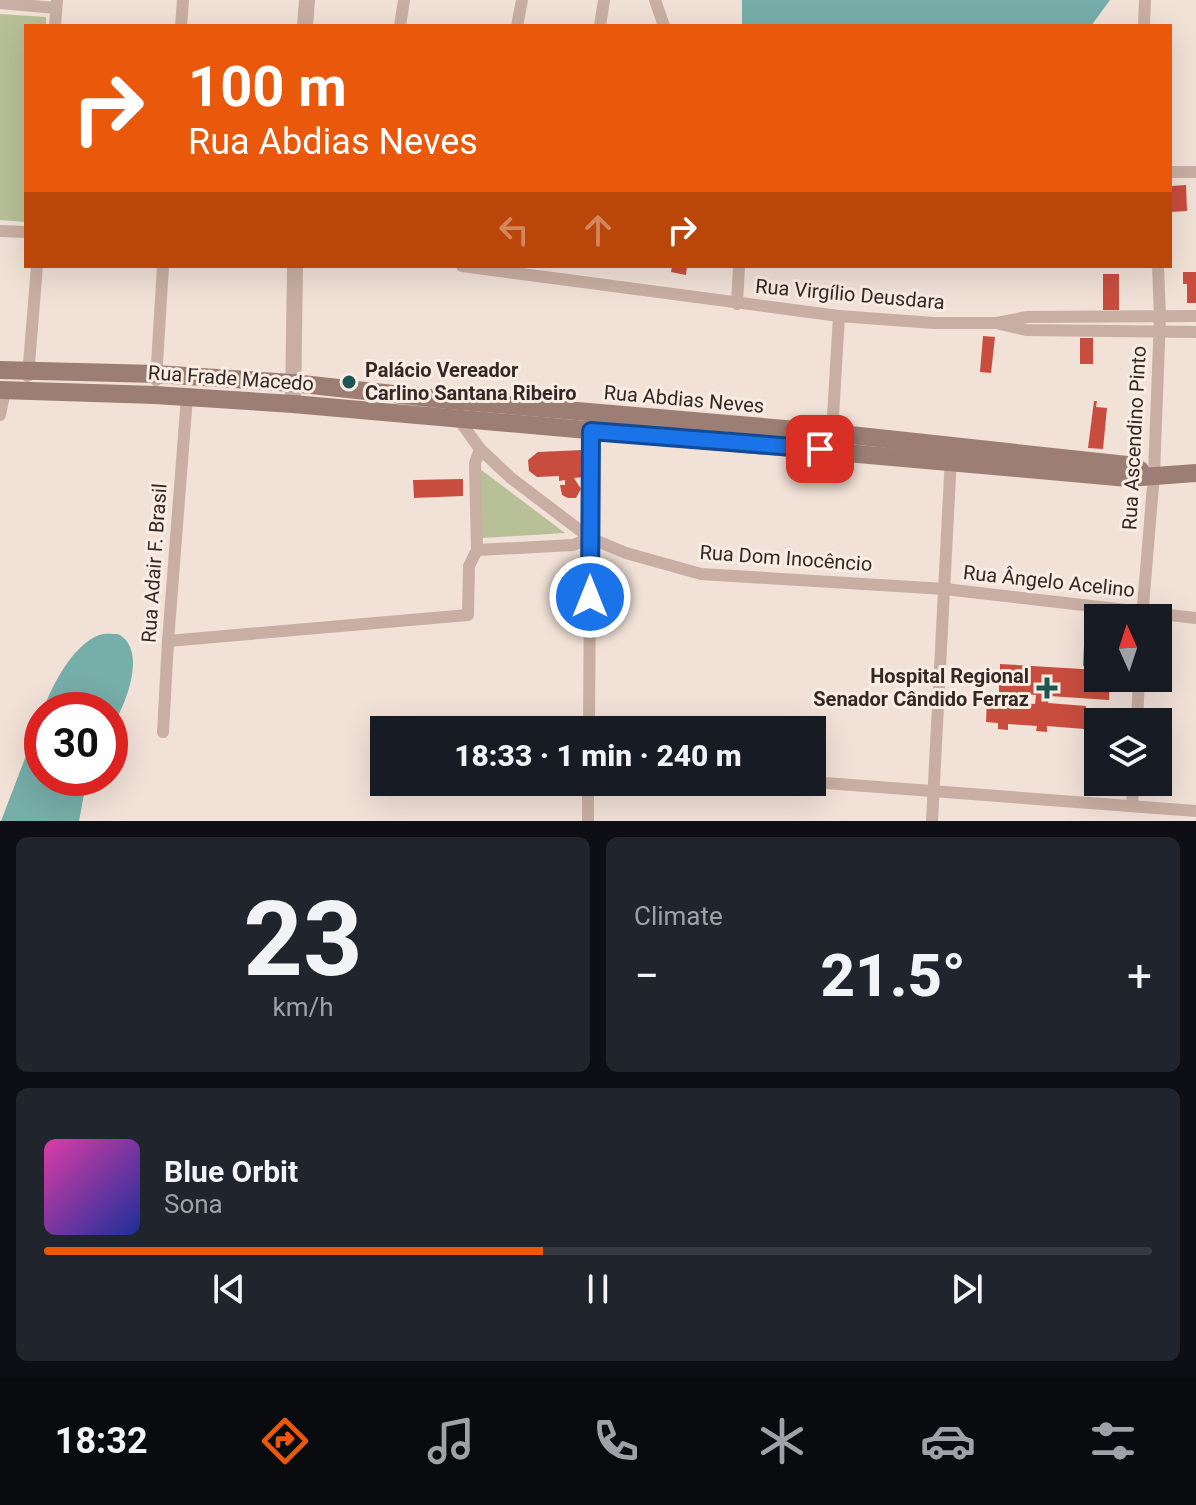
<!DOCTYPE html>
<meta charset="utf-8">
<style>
:root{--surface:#171b24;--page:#20242c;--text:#f1f3f6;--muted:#9ea1a6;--line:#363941;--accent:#ea580c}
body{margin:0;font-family:Roboto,sans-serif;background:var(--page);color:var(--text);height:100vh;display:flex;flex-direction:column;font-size:30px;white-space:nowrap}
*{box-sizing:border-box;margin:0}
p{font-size:26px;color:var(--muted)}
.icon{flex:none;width:44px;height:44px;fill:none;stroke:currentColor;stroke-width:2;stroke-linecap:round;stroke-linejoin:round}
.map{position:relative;height:821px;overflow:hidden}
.panel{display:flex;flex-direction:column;gap:16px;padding:16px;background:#0d0f14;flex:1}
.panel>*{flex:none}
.top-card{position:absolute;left:24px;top:24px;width:1148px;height:244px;border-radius:0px;box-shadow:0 8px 32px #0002;background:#ea580c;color:#fff;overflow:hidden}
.needle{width:52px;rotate:357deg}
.fabs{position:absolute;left:1084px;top:604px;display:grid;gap:16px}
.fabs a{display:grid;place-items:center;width:88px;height:88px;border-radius:0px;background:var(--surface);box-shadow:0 8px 32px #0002;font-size:40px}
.speed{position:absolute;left:24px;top:692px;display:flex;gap:16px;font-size:40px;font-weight:700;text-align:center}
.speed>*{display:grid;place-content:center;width:104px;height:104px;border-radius:50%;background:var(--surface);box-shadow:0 8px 32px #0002;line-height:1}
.speed .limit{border:12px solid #d22;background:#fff;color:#111}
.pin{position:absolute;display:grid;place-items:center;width:68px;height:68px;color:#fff;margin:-34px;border-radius:16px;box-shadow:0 4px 12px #0006}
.me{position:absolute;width:88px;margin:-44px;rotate:0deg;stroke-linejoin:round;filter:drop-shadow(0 0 6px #0008)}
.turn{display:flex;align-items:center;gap:28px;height:168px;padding:0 32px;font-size:36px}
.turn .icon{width:104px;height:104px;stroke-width:2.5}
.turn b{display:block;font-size:56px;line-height:68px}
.lanes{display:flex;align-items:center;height:76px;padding:0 32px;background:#0003;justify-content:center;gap:40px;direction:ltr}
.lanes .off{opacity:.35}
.big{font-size:60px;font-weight:800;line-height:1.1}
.panel .card{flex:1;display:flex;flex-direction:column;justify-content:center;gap:12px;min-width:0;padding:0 28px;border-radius:12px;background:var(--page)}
.panel .dial{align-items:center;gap:0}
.dial b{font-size:104px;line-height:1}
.song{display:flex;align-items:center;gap:24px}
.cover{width:96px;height:96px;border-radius:12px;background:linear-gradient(135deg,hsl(320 70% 55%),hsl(230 70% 35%))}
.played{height:8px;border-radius:4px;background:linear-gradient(90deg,var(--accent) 45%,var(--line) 45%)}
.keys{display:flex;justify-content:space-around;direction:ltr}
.heat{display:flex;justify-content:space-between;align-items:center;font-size:44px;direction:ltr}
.panel .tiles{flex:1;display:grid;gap:16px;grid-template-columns:1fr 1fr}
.card:last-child{grid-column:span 2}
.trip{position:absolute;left:370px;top:716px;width:456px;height:80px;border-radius:0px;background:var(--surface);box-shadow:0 8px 32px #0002;font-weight:800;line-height:80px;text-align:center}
.menu{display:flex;height:128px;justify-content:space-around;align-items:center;background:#090b0e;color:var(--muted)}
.menu .icon{width:56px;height:56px}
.menu .selected{color:var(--accent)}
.menu b{font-size:36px;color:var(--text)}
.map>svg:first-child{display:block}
.green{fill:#b8c097}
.water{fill:#76aea9}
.building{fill:#c84d3e}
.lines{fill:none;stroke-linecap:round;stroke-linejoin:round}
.minor{stroke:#c9afa3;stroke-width:12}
.tertiary{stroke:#c9afa3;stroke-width:16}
.secondary{stroke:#9d7e75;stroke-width:18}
.route-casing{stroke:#114b97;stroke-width:20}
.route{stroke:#1a73e8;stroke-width:14}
.poi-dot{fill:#1b5652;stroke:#f9ece3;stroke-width:3}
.labels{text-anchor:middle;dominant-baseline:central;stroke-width:6;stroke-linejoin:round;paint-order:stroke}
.street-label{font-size:20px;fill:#342825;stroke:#f9ece3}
.poi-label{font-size:20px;font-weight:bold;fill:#342825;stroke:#f9ece3;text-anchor:start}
</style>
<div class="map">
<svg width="1196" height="821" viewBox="0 0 1196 821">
<rect width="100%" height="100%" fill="#f1e1d7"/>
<g class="green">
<path d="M0 14 46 17V26H26V222L0 220Z"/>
<path d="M480 469 565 533 482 538Z"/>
</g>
<g class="water">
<path d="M742 0H1110L1091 26H742Z"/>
<path d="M118 634C149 650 125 708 110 730V710H43C53 684 72 646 99 635 105 633 113 634 118 634Z"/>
<path d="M42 714V778H87L79 821H1Z"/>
</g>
<g class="building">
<path d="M1186 185 1187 211 1170 212V186Z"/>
<path d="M672 266H687L686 275 671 272Z"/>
<path d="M1183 272H1196V303H1187V284H1183Z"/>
<rect x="1103" y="274" width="16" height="36"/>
<path d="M983 336 995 337 991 373 980 372Z"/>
<rect x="1080" y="338" width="13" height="26"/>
<path d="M1094 401H1097L1096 407 1107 408 1103 449 1088 448Z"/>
<path d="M583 450 584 477 574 478 581 489 576 498H568L562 495 560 485H565V480L559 481V476L537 477 529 471 528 460 538 452Z"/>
<path d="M463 479V496L414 498 413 480Z"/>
<path d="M1084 645 1098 646V667L1083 666Z"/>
<path d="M1000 664 1098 670V678H1110L1109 700 1049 696 1048 703 1086 706 1084 729 1047 726V732L1036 731 1037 726 1008 724V730L998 729V723L986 722 987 701 1035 704 1036 695 999 692V681H1008V675H1000Z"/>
</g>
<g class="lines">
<g class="minor">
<path d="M655 0 664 26"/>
<path d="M0 3 56 8"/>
<path d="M55 26 57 1"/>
<path d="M181 26 183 0"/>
<path d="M400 26 404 0"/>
<path d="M517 26 522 0"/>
<path d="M600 26 604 0"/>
<path d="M1144 26 1145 0"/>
<path d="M1170 172H1196"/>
<path d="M0 231 26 232"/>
<path d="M462 266 839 316 934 323H997L1027 317 1196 316"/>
<path d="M737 304 739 266"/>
<path d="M1000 324 1026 330 1196 332"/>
<path d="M28 376 37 266"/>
<path d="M156 380 163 266"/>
<path d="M0 415 5 390"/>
<path d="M457 417 480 449 511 478 590 538 626 553 701 574 945 589 1196 618"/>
<path d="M832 433 839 316"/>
<path d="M477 550 573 545 590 538"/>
<path d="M1142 618 1154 474 1160 317 1158 266"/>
<path d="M168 641 468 615 469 566 477 550 475 463 480 449"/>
<path d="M1137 722 1139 678"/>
<path d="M589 730 591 424"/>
<path d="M163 732 168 641 187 397"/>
<path d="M812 782 1196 811"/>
<path d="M1132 805 1133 782"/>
<path d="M588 821V782"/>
<path d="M932 821 951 457"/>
</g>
<g class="tertiary">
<path d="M305 26 307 0"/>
<path d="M293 404 295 266"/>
</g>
<g class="secondary">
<path d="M0 370 156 374 293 383 448 400 832 433 1127 465 1140 470"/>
<path d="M0 390 155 395 293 404 1128 478 1196 473"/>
</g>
</g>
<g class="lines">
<g class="route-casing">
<path id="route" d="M590 597 591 431 820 449"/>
</g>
<use href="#route" class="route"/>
</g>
<g class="poi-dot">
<circle cx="349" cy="382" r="8"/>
<path d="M1043 676h8v8h8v8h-8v8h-8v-8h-8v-8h8z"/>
</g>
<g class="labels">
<g class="street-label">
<text transform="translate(850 294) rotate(5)">Rua Virgílio Deusdara</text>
<text transform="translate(231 378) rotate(4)">Rua Frade Macedo</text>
<text transform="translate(684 399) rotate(5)">Rua Abdias Neves</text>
<text transform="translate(1134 438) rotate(-87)">Rua Ascendino Pinto</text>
<text transform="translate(786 558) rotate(4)">Rua Dom Inocêncio</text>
<text transform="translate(154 563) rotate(-86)">Rua Adair F. Brasil</text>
<text transform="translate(1049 581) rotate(6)">Rua Ângelo Acelino</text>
</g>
<g class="poi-label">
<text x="365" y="370">Palácio Vereador<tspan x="365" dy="23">Carlino Santana Ribeiro</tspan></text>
<text x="1029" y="676" text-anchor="end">Hospital Regional<tspan x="1029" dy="23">Senador Cândido Ferraz</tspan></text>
</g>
</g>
</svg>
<div class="fabs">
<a><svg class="needle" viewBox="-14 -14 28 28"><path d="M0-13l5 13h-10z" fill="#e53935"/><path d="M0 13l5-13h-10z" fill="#9ea1a6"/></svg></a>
<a><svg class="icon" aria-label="layers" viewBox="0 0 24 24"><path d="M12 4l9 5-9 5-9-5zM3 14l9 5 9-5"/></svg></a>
</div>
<div class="speed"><div class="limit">30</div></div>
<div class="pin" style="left:820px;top:449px;background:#d93025"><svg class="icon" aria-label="arrive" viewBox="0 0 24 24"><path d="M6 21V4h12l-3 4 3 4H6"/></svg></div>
<svg class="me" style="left:590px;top:597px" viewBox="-20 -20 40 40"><circle r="17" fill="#1a73e8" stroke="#fff" stroke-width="3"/><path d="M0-11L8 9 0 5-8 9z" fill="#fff"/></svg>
<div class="trip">18:33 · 1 min · 240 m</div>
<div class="top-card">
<div class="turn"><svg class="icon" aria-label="right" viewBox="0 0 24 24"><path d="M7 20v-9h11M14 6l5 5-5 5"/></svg><div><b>100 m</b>Rua Abdias Neves</div></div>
<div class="lanes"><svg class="icon off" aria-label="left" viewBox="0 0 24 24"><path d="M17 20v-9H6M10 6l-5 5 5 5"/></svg><svg class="icon off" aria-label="ahead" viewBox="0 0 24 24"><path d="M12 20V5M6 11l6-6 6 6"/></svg><svg class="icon" aria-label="right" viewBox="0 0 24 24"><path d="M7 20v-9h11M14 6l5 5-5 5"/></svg></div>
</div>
</div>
<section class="panel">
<div class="tiles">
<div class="card dial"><b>23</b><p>km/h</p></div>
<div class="card"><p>Climate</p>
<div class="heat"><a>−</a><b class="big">21.5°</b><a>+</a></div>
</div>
<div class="card">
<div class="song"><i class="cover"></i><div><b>Blue Orbit</b><p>Sona</p></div></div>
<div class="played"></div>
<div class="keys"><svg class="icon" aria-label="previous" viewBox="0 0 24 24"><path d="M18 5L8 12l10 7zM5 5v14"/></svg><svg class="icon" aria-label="pause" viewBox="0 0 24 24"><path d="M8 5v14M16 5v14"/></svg><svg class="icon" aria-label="next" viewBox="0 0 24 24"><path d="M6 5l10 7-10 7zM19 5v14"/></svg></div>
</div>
</div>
</section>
<nav class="menu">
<b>18:32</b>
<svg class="icon selected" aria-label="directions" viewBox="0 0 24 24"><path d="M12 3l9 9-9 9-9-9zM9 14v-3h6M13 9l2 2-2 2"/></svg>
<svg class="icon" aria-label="music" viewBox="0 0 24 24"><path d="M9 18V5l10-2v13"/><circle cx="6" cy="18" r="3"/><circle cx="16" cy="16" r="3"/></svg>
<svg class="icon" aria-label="phone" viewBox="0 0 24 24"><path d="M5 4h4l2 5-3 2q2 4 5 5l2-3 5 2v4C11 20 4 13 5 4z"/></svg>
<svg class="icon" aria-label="climate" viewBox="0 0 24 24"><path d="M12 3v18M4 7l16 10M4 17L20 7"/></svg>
<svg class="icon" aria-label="car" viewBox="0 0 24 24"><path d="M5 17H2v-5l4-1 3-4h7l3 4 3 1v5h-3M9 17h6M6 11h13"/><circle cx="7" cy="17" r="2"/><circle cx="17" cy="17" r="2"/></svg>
<svg class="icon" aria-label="filters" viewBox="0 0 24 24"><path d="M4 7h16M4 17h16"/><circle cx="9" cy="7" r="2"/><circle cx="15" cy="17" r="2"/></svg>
</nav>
